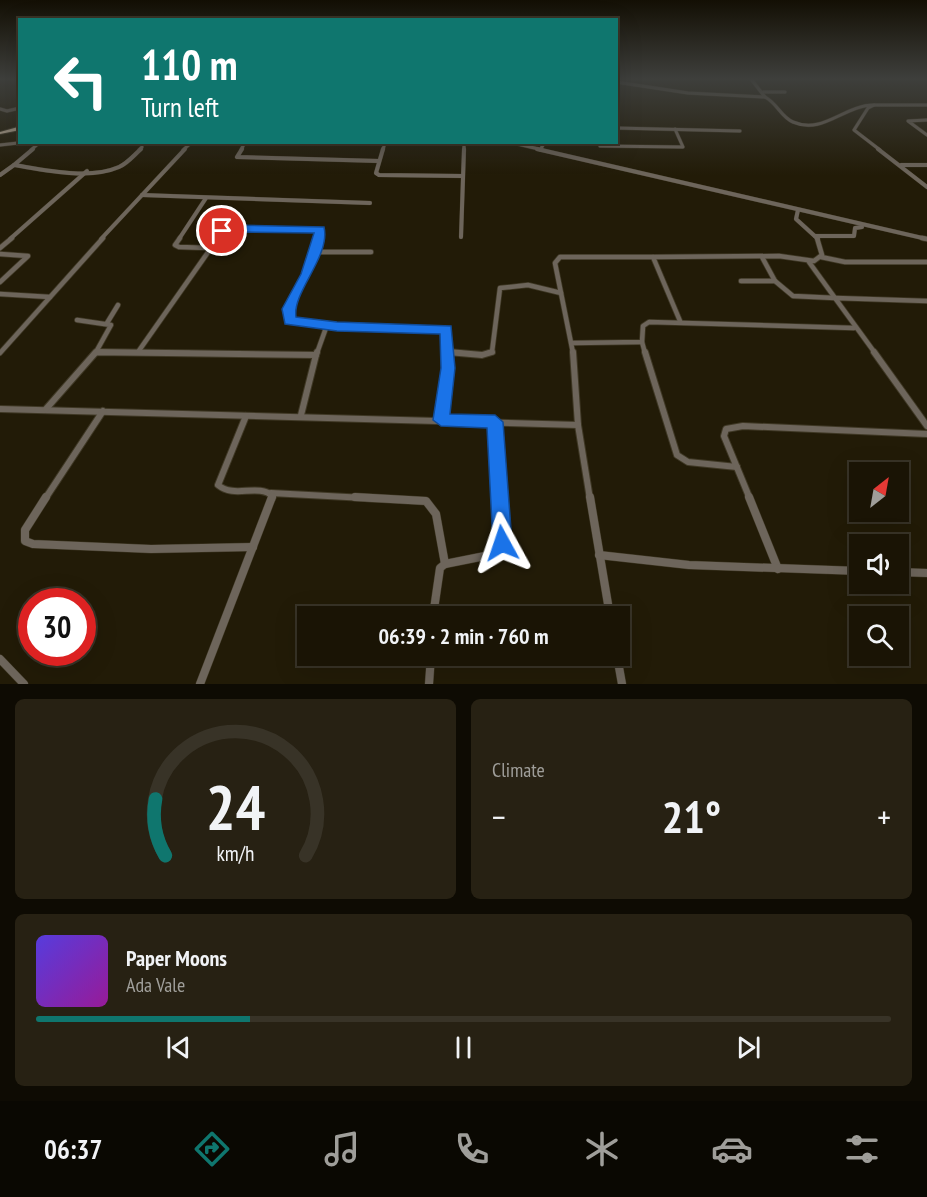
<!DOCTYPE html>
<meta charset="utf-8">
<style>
:root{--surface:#1a1405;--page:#272113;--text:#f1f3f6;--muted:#9f9e9a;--line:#383327;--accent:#0f766e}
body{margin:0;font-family:"PT Sans Narrow",sans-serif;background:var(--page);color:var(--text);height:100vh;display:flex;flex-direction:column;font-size:22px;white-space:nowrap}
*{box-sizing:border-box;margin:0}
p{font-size:20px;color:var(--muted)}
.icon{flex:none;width:33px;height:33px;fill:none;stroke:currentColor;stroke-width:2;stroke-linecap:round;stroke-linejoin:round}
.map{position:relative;height:684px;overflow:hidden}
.panel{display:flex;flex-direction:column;gap:15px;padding:15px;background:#0e0b03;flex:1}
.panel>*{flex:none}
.banner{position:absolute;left:18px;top:18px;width:600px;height:126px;border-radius:0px;box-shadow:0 6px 24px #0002,0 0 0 2px var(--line);background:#0f766e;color:#fff;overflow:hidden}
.needle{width:39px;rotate:31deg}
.buttons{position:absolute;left:849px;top:462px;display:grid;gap:12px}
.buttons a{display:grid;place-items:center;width:60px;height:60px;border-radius:0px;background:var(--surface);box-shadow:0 6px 24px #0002,0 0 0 2px var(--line);font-size:30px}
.speed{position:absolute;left:18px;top:588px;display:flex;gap:12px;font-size:30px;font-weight:700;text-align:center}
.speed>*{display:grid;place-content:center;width:78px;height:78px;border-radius:50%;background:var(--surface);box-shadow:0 6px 24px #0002,0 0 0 2px var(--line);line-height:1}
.speed .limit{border:9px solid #d22;background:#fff;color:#111}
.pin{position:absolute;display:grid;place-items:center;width:51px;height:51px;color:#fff;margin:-26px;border:3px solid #fff;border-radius:50%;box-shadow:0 2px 6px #0007}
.me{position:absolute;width:66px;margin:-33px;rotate:355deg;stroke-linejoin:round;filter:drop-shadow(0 0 4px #0008)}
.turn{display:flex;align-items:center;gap:21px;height:126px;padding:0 24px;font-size:27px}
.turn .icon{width:78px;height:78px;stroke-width:2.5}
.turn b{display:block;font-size:42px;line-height:51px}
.big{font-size:45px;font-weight:800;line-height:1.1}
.panel .card{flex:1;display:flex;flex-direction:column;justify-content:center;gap:9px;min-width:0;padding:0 21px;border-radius:9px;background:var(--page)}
.panel .dial{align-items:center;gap:0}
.dial svg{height:156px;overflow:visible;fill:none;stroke:var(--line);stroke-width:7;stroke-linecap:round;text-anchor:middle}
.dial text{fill:var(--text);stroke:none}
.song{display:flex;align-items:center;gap:18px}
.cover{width:72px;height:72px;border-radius:9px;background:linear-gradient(135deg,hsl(250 70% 55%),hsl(300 70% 35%))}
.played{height:6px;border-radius:3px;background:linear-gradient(90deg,var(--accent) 25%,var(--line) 25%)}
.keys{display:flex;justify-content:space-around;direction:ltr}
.heat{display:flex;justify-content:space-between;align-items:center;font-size:33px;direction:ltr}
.panel .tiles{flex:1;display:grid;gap:15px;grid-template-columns:1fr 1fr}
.card:last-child{grid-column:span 2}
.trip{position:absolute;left:297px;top:606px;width:333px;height:60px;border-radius:0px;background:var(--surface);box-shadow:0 6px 24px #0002,0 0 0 2px var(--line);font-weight:800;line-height:60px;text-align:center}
.menu{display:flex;height:96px;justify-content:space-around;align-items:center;background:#0a0802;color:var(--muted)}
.menu .icon{width:42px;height:42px}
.menu .selected{color:var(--accent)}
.menu b{font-size:27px;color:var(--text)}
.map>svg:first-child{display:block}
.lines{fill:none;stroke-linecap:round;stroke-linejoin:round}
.street-far4-casing{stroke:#3f3825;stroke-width:4}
.street-far3-casing{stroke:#3f3825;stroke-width:4.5}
.street-far2-casing{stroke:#3f3825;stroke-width:6}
.street-far1-casing{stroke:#3f3825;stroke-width:8}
.street-casing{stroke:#3f3825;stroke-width:9}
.primary-casing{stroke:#3f3825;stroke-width:2}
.street-far4{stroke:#6d655b;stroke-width:3}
.street-far3{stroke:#6d655b;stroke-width:4}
.street-far2{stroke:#6d655b;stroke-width:4.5}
.street-far1{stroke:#6d655b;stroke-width:6}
.street{stroke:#6d655b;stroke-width:8}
.primary{fill:#c1b19c;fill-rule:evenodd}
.route{fill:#1a73e8;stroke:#114b97;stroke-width:1.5}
</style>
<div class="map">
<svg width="927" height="684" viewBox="0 0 927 684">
<rect width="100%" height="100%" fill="#221b07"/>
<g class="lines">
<g class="street-far4-casing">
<g id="street-far4">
<path d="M751 79 765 97"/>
<path d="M616 82 688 93 765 97C777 103 781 117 793 122 823 135 844 105 874 105"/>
<path d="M763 92H785"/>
<path d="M0 109 7 111 20 108"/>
<path d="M927 120 908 121 927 135"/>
<path d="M616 128 740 131"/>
<path d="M509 142 543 150"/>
<path d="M0 145 27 142"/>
<path d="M600 146 683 147 675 129"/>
<path d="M31 150 40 142"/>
<path d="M139 150 142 147"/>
<path d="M183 150 192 142"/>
<path d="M241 150 245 142"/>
<path d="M383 150 385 142"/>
<path d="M464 150V142"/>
<path d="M540 150 545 142"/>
<path d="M880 150 854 130 868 108 874 105H927"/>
</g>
</g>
<g class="street-far3-casing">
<g id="street-far3">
<path d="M33 149 14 165C45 170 89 180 119 167 128 163 134 155 141 149"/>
<path d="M242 149 237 157 379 161"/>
<path d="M383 149 376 173 379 175 462 176"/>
<path d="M537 149 927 239"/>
<path d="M878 149 927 187"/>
<path d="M901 165H927"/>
<path d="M0 175 14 165"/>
<path d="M142 195 370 203"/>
<path d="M798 210 796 219 818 239"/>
<path d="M815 236H854L855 228 862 227"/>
<path d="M461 237 464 149"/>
<path d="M10 239 87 171"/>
<path d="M101 239 185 149"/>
<path d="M179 239 206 198"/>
<path d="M216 239 225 229H320L319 239"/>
</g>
</g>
<g class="street-far2-casing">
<g id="street-far2">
<path d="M180 238 175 245 179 247 209 248"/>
<path d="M319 238C313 267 290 290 288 320L337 327 446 329 447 353"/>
<path d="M922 238 927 239"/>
<path d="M0 248 12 238"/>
<path d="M315 252H371"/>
<path d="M0 254 28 256 0 282"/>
<path d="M762 257 775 281"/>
<path d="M821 257 845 262H927"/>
<path d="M809 262 835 298"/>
<path d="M741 281H775L793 296 835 298"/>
<path d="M0 294 50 297"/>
<path d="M77 320 111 325 96 352"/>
<path d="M680 321 653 257 779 256 814 261 822 255 817 238"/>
<path d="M107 323 118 305"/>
<path d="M642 342 645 353"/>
<path d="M572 343 642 342 643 326 649 322 854 328"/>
<path d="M138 352 218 238"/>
<path d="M448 352 462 353"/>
<path d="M0 353 103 238"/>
<path d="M95 353H190"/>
<path d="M317 353 327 325"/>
<path d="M488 353 492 352 500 288 528 285 561 293"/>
<path d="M573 353 555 263 560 257H653"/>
<path d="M875 353 835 298 927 301"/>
</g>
</g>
<g class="street-far1-casing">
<g id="street-far1">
<path d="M448 352 482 355 492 352"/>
<path d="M573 352 578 425 590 499"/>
<path d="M645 352 677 455 688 462 737 467"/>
<path d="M874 352 927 426"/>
<path d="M316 355 317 352"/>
<path d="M0 409 578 425"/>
<path d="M46 409 96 352 316 355 301 415"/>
<path d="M246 416 218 485C235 499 257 483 273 496L272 499"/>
<path d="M441 420 448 367 447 352"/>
<path d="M495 421 499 499"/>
<path d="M271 493 384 499"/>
<path d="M45 499 103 411"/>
<path d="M750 499 724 436 726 429 743 426 927 434"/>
</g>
</g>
<g class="street-casing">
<g id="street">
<path d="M46 497 25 530V541L33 544 151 549 253 547"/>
<path d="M355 497 426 501 436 514 445 564"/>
<path d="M590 497 610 616"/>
<path d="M749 497 778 569"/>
<path d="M599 555 689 565 860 571"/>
<path d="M898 572 927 573"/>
<path d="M433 616 440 568 445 564 495 554 502 543 499 497"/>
<path d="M617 656 622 684"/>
<path d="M0 659 24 684"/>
<path d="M200 684 272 497"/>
<path d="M429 684 431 656"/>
</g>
</g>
<g class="primary-casing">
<path id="primary" d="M18 127H20V130L0 134V132Z"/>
</g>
<use href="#street-far4" class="street-far4"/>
<use href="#street-far3" class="street-far3"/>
<use href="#street-far2" class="street-far2"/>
<use href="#street-far1" class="street-far1"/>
<use href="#street" class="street"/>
<use href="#primary" class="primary"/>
</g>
<linearGradient id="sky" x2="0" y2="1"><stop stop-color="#130f04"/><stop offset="0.45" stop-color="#3e3f3c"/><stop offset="1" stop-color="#3e3f3c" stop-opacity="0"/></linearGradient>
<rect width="927" height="175" fill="url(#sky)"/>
<path class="route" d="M228 225 324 227C331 256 292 292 296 317L337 322 451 326 455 368 450 414 495 415 503 422 512 543 509 550 502 552 495 550 493 543 487 428 441 426 433 420 441 368 440 334 337 331 285 324 282 309 301 274 314 233 230 232 222 234 217 231Z"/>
</svg>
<div class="buttons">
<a><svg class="needle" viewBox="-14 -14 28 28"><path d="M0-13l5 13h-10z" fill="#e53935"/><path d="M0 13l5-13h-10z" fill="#9f9e9a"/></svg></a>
<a><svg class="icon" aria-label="sound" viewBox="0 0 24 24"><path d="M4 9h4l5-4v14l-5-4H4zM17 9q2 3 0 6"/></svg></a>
<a><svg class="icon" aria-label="search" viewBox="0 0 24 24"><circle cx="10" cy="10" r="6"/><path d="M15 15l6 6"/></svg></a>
</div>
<div class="speed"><div class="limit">30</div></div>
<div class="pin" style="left:222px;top:231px;background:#d93025"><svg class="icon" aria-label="arrive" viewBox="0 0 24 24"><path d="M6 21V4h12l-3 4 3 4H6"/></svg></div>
<svg class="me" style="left:502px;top:543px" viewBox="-20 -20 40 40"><path d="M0-17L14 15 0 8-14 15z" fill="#1a73e8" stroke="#fff" stroke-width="4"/></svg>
<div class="trip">06:39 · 2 min · 760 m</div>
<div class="banner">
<div class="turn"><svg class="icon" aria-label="left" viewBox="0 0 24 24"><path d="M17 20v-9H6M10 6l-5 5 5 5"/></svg><div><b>110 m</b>Turn left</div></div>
</div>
</div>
<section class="panel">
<div class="tiles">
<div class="card dial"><svg viewBox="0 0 100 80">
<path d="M14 69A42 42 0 1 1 86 69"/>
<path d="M14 69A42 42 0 0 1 9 40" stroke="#0f766e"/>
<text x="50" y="56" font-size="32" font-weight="700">24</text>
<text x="50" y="72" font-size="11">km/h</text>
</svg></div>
<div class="card"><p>Climate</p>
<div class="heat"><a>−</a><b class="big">21°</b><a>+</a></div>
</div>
<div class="card">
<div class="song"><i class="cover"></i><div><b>Paper Moons</b><p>Ada Vale</p></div></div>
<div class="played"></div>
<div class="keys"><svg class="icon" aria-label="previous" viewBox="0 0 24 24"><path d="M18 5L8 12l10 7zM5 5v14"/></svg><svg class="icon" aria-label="pause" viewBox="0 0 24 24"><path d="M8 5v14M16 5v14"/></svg><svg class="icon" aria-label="next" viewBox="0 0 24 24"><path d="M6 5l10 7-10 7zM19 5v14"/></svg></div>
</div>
</div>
</section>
<nav class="menu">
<b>06:37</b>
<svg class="icon selected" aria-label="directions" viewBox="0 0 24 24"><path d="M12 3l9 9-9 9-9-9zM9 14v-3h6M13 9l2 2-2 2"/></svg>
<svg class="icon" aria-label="music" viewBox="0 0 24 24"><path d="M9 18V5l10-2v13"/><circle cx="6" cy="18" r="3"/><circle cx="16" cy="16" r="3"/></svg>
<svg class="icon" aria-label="phone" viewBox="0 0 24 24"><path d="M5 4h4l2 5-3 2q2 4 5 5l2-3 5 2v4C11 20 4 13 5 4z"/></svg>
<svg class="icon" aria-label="climate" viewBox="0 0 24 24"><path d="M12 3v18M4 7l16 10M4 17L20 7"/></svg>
<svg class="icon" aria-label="car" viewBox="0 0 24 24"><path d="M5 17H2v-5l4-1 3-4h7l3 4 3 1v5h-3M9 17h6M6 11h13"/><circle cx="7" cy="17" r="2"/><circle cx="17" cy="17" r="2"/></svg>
<svg class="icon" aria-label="filters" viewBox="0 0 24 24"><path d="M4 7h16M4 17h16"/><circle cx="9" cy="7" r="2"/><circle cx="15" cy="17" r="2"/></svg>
</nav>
